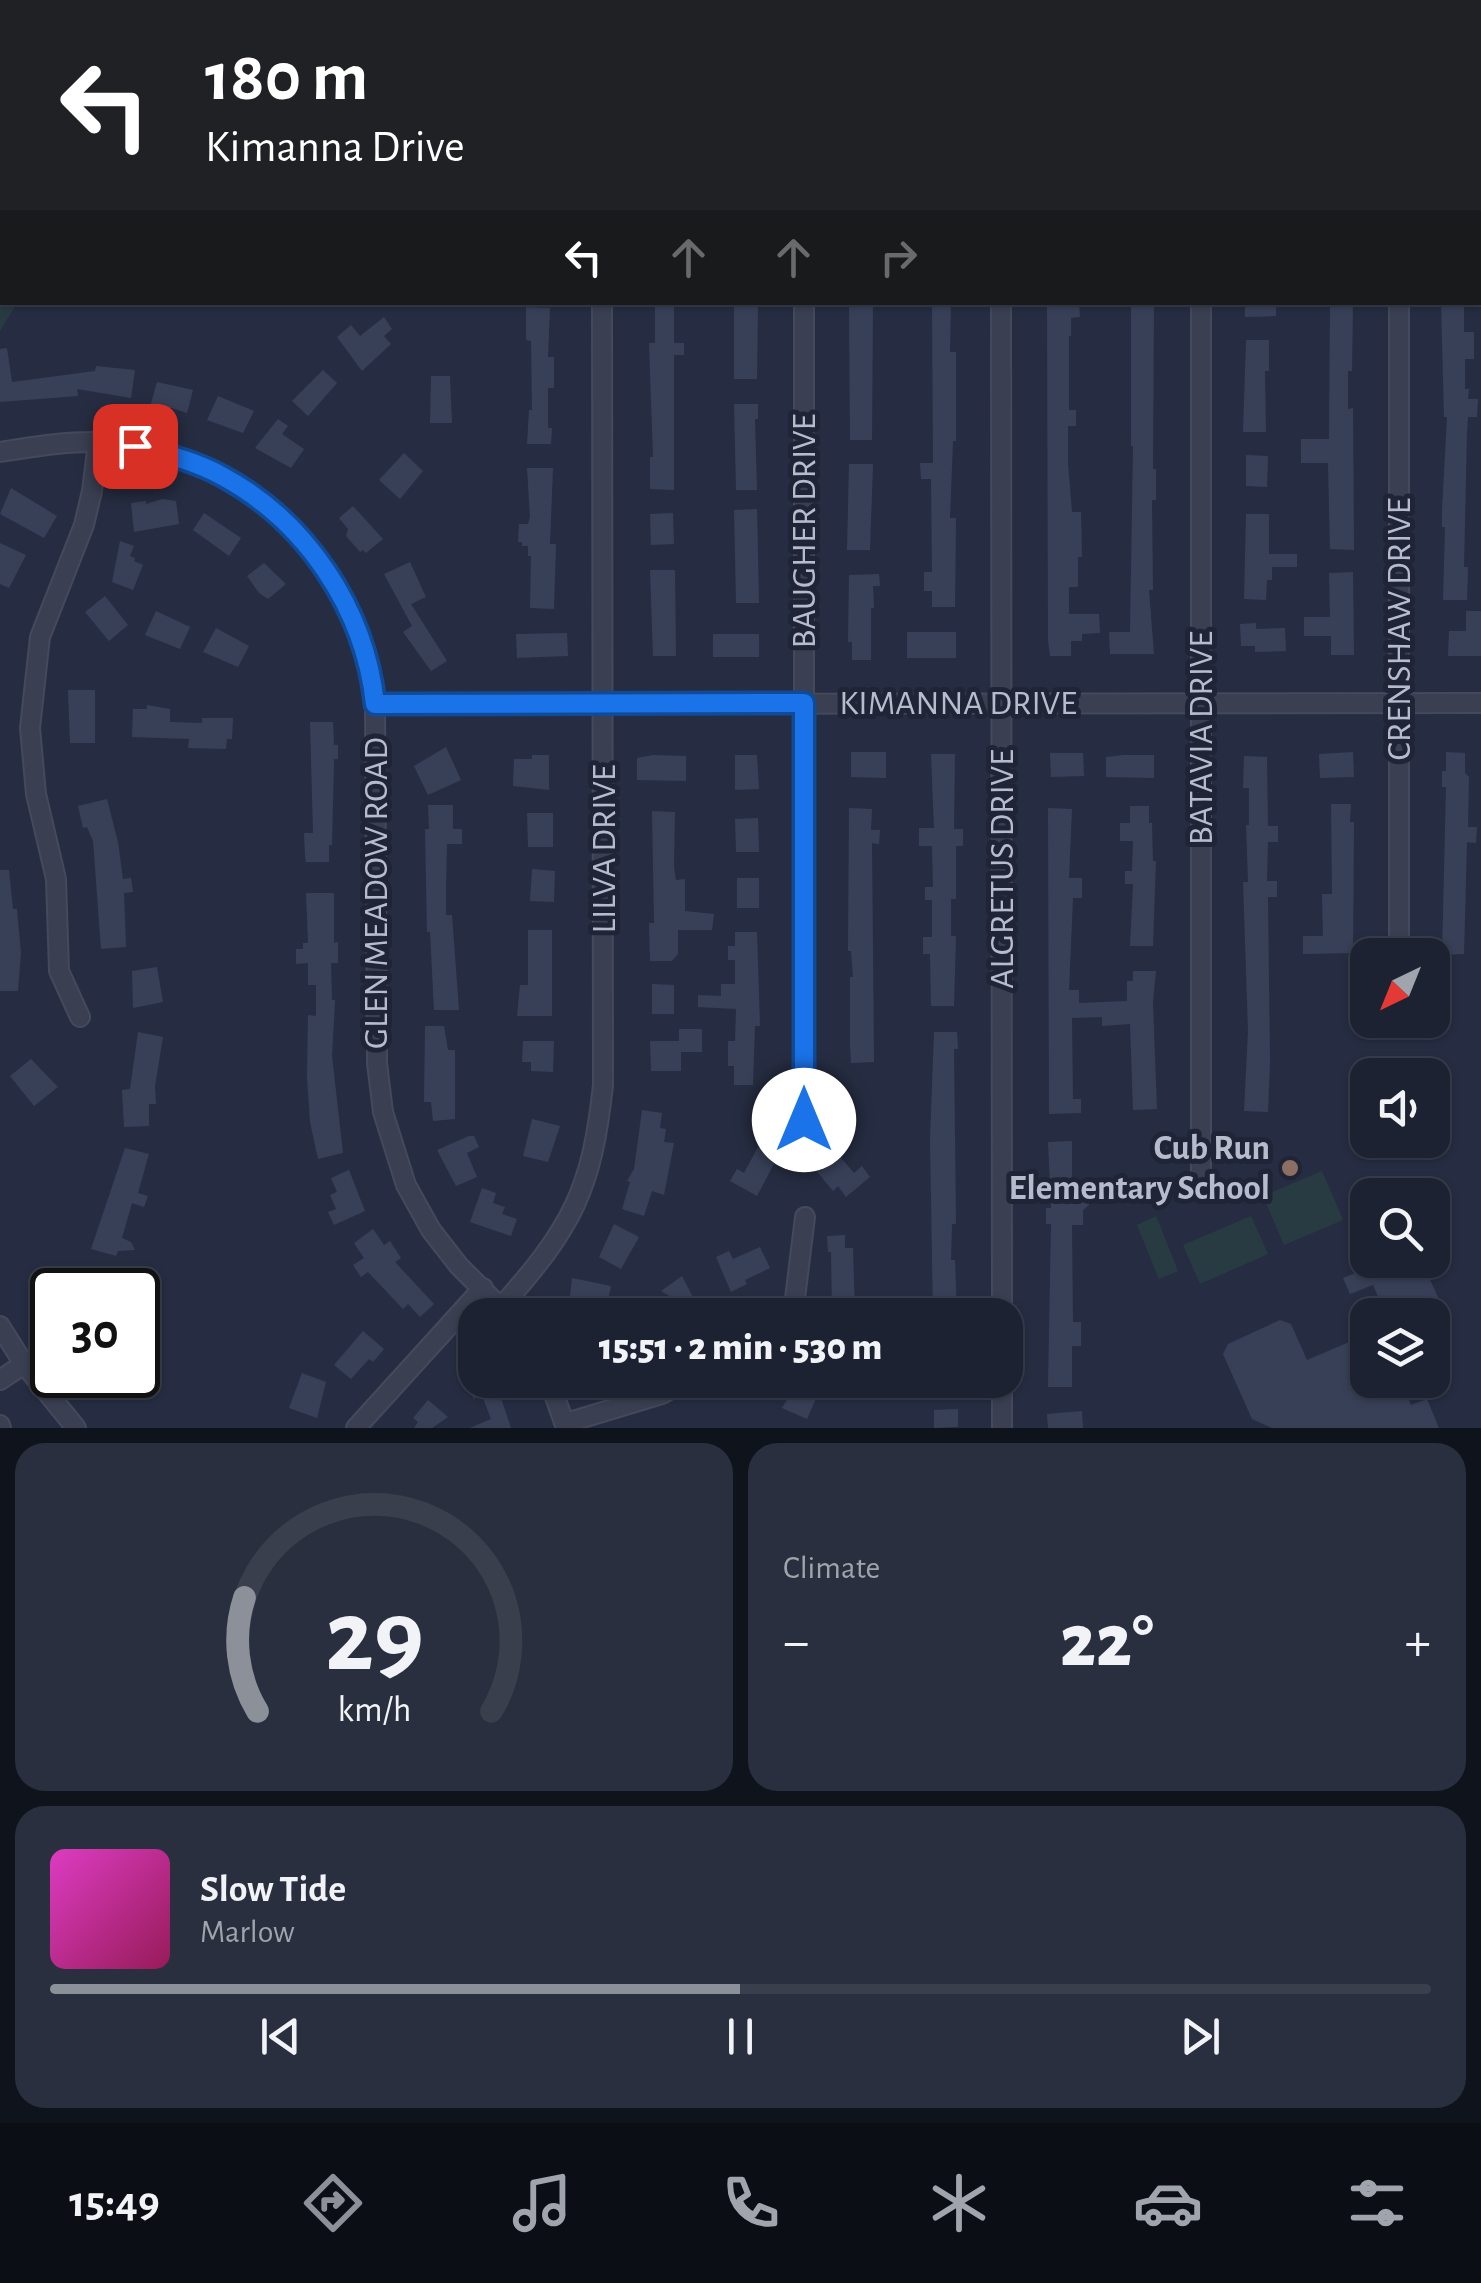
<!DOCTYPE html>
<meta charset="utf-8">
<style>
:root{--surface:#1c2232;--page:#292f3e;--text:#f1f3f6;--muted:#a0a4ac;--line:#3a3f4d;--accent:#8c9099}
body{margin:0;font-family:"Alegreya Sans",sans-serif;background:var(--page);color:var(--text);height:100vh;display:flex;flex-direction:column;font-size:38px;white-space:nowrap}
*{box-sizing:border-box;margin:0}
p{font-size:32px;color:var(--muted)}
.icon{flex:none;width:55px;height:55px;fill:none;stroke:currentColor;stroke-width:2;stroke-linecap:round;stroke-linejoin:round}
.map{position:relative;height:1428px;overflow:hidden}
.details{display:flex;flex-direction:column;gap:15px;padding:15px;background:#0f131c;flex:1}
.details>*{flex:none}
.hud{position:absolute;left:0px;top:0px;width:1482px;height:305px;box-shadow:0 2px 8px #0004,0 0 0 2px var(--line);background:#202124;color:#fff;overflow:hidden}
.needle{width:65px;rotate:223deg}
.tools{position:absolute;left:1350px;top:938px;display:grid;gap:20px}
.tools a{display:grid;place-items:center;width:100px;height:100px;border-radius:20px;background:var(--surface);box-shadow:0 2px 8px #0004,0 0 0 2px var(--line);font-size:50px}
.speed{position:absolute;left:30px;top:1268px;display:flex;gap:20px;font-size:50px;font-weight:700;text-align:center}
.speed>*{display:grid;place-content:center;width:130px;height:130px;border-radius:50%;background:var(--surface);box-shadow:0 2px 8px #0004,0 0 0 2px var(--line);line-height:1}
.speed .limit{border:5px solid #111;border-radius:15px;background:#fff;color:#111}
.pin{position:absolute;display:grid;place-items:center;width:85px;height:85px;color:#fff;margin:-42px;border-radius:20px;box-shadow:0 5px 15px #0006}
.me{position:absolute;width:110px;margin:-55px;rotate:0deg;stroke-linejoin:round;filter:drop-shadow(0 0 8px #0008)}
.turn{display:flex;align-items:center;gap:35px;height:210px;padding:0 40px;font-size:45px}
.turn .icon{width:130px;height:130px;stroke-width:2.5}
.turn b{display:block;font-size:70px;line-height:85px}
.lanes{display:flex;align-items:center;height:95px;padding:0 40px;background:#0003;justify-content:center;gap:50px;direction:ltr}
.lanes .off{opacity:.35}
.big{font-size:75px;font-weight:800;line-height:1.1}
.details .card{flex:1;display:flex;flex-direction:column;justify-content:center;gap:15px;min-width:0;padding:0 35px;border-radius:30px;background:var(--page)}
.details .dial{align-items:center;gap:0}
.dial svg{height:260px;overflow:visible;fill:none;stroke:var(--line);stroke-width:7;stroke-linecap:round;text-anchor:middle}
.dial text{fill:var(--text);stroke:none}
.song{display:flex;align-items:center;gap:30px}
.cover{width:120px;height:120px;border-radius:15px;background:linear-gradient(135deg,hsl(310 70% 55%),hsl(330 70% 35%))}
.played{height:10px;border-radius:5px;background:linear-gradient(90deg,var(--accent) 50%,var(--line) 50%)}
.keys{display:flex;justify-content:space-around;direction:ltr}
.heat{display:flex;justify-content:space-between;align-items:center;font-size:55px;direction:ltr}
.details .tiles{flex:1;display:grid;gap:15px;grid-template-columns:1fr 1fr}
.card:last-child{grid-column:span 2}
.trip{position:absolute;left:458px;top:1298px;width:565px;height:100px;border-radius:30px;background:var(--surface);box-shadow:0 2px 8px #0004,0 0 0 2px var(--line);font-weight:800;line-height:100px;text-align:center}
.menu{display:flex;height:160px;justify-content:space-around;align-items:center;background:#0b0e14;color:var(--muted)}
.menu .icon{width:70px;height:70px}
.menu .selected{color:var(--accent)}
.menu b{font-size:45px;color:var(--text)}
.map>svg:first-child{display:block}
.green{fill:#283b43}
.building{fill:#384058}
.lines{fill:none;stroke-linecap:round;stroke-linejoin:round}
.minor-casing{stroke:#44495b;stroke-width:22}
.minor{stroke:#3a4052;stroke-width:18}
.route-casing{stroke:#114b97;stroke-width:25}
.route{stroke:#1a73e8;stroke-width:18}
.education-dot{fill:#8d6e63;stroke:#1f2537;stroke-width:4}
.labels{text-anchor:middle;dominant-baseline:central;stroke-width:10;stroke-linejoin:round;paint-order:stroke}
.street-label{font-size:35px;fill:#b7bccc;stroke:#1f2537}
.poi-label{font-size:35px;font-weight:bold;fill:#b7bccc;stroke:#1f2537;text-anchor:end}
</style>
<div class="map">
<svg width="1481" height="1428" viewBox="0 0 1481 1428">
<rect width="100%" height="100%" fill="#262d42"/>
<g class="green">
<path d="M138 0H608L114 2Z"/>
<path d="M0 196 2 302 17 303 0 331Z"/>
<path d="M1322 1171 1343 1220 1284 1245 1263 1196Z"/>
<path d="M1156 1216 1178 1271 1159 1279 1137 1225Z"/>
<path d="M1251 1216 1268 1254 1200 1284 1183 1245Z"/>
</g>
<g class="building">
<path d="M655 302H674V343H684V355H674V490L650 489V457H653L649 343H655Z"/>
<path d="M734 302H758L757 379H734Z"/>
<path d="M849 302H873L872 440H850Z"/>
<path d="M932 302H951L950 352H956V441H953L950 518H956L955 607H932V591H924V572H932L931 479H921L920 463H933Z"/>
<path d="M1047 302H1079L1080 317 1071 318V336H1069V410H1076V426H1068V464L1072 512H1081L1082 557H1078V587H1069V614H1099L1100 633 1082 634V641H1071V656H1050L1048 640Z"/>
<path d="M1131 302H1154L1153 469H1156V500H1152L1153 590H1149L1154 654H1110L1109 632H1130L1133 446H1131Z"/>
<path d="M1245 302H1276V316L1245 317Z"/>
<path d="M1441 302H1464V332H1474V359H1465V389H1469L1468 399H1478L1477 417H1468L1467 432 1464 567H1468L1467 600H1443L1445 527H1442V510L1447 417H1444Z"/>
<path d="M1330 304H1353L1352 371H1348V409L1353 408 1354 550 1330 549 1328 463H1301V439H1329Z"/>
<path d="M526 307 550 308 548 357H554V388H548V428H552L551 444H527L529 410H532L531 341 526 340Z"/>
<path d="M384 317 392 329 384 336 391 344 362 371 337 337 351 325 360 336Z"/>
<path d="M1246 340H1269V371H1265L1266 432H1243Z"/>
<path d="M7 348 12 382 95 371 96 366 135 370 131 398 77 389 78 396 0 402V349Z"/>
<path d="M323 370 337 383 308 416 292 401Z"/>
<path d="M431 376H450L452 423H430Z"/>
<path d="M157 382 193 390 187 413 165 406 164 411 150 407Z"/>
<path d="M218 396 254 411 243 433 207 420Z"/>
<path d="M734 404H758V419H755L757 490H736Z"/>
<path d="M278 419 288 426 282 434 304 449 291 468 255 448Z"/>
<path d="M404 453 423 471 400 499 379 480Z"/>
<path d="M1246 455 1268 456 1267 487 1246 486Z"/>
<path d="M849 464H873L870 550H847Z"/>
<path d="M527 468H553L550 544H556L554 609 530 608 531 556H528V546H522V542H518L519 524H528L530 517Z"/>
<path d="M11 488 57 516 44 538 0 514Z"/>
<path d="M162 499 176 501 179 524 134 532 131 503 146 501V504Z"/>
<path d="M353 506 383 539 366 553 363 550 360 552 346 536 348 529 339 518Z"/>
<path d="M757 509 759 603H736L734 510Z"/>
<path d="M204 513 241 538 229 556 193 530Z"/>
<path d="M673 513 674 544 651 545 650 514Z"/>
<path d="M1246 514H1269V554H1297V567H1272V580H1267L1266 600 1244 599Z"/>
<path d="M120 541 134 546 130 556 135 558 134 561 143 565 133 590 112 582Z"/>
<path d="M0 543 26 555 9 588 0 584Z"/>
<path d="M410 562 426 597 411 604 447 661 431 671 403 632 412 626 384 574Z"/>
<path d="M264 563 286 584 268 599 259 593 247 576Z"/>
<path d="M650 570H675L676 656H653Z"/>
<path d="M1353 572 1354 655H1331V636H1304V617H1330L1329 573Z"/>
<path d="M879 574 880 586H873L874 608H871V660H852V642H848L849 575Z"/>
<path d="M105 596 128 625 109 641 85 612Z"/>
<path d="M156 611 190 627 180 649 145 635Z"/>
<path d="M1466 611H1481V656H1448L1449 631H1466Z"/>
<path d="M1256 623V629L1285 628 1286 651 1255 652V646H1241L1240 624Z"/>
<path d="M216 628 249 646 238 667 203 652Z"/>
<rect x="907" y="632" width="49" height="26"/>
<path d="M567 633 568 656 517 658 516 634Z"/>
<rect x="713" y="634" width="46" height="23"/>
<path d="M68 690H95V743H70Z"/>
<path d="M147 705 170 709V722L202 723V718H233L232 739H227L226 749 188 748 189 739 132 737 133 709H147Z"/>
<path d="M310 722H333L334 745H338V759H334L332 845H329V862H306L305 855 304 833H313Z"/>
<path d="M446 747 461 780 428 795 414 766Z"/>
<path d="M851 752H886V778L851 777Z"/>
<path d="M1353 752 1354 777 1320 778 1319 754Z"/>
<path d="M1446 752 1465 753V773L1469 777 1468 827H1477L1476 843 1467 842 1464 954 1442 955 1446 787H1442V771H1446Z"/>
<path d="M1050 753H1083L1084 776 1051 777Z"/>
<path d="M931 754H955L954 829H963V846H956V899H951V936H956L954 1006H931L930 954H923V937H932V900H925V887H933L932 846H919V828H934Z"/>
<path d="M532 755H549V790L513 786 514 759H532Z"/>
<path d="M653 755 686 756V781L637 780V758Z"/>
<path d="M735 755H757L759 789 735 790Z"/>
<path d="M1123 755H1154V778L1106 777V757Z"/>
<path d="M1244 756 1267 757 1268 826H1278V842H1268L1267 881H1277V897H1268L1270 1062 1268 1112 1244 1111 1248 1031 1243 882H1248L1246 825H1249V788H1243Z"/>
<path d="M107 799 118 842 123 879 131 878 133 892 124 893 126 947 101 949 93 841 87 827 83 828 78 806Z"/>
<path d="M1331 804H1351L1350 822H1354L1353 953 1303 954V936H1323L1322 894H1332Z"/>
<path d="M428 805H453V829H462V844H447L446 887V915H452L459 1010H434L430 932H427L425 829H429Z"/>
<path d="M1130 806H1149V823H1152L1153 861H1156L1153 946H1130L1133 884H1125V871H1132L1133 841H1120V823H1130Z"/>
<path d="M849 808 872 809 871 830H880L879 844 872 843 874 1062 851 1063 850 1046V977H853L851 951H848Z"/>
<path d="M1048 808 1072 809 1069 878H1082V898H1073L1069 990H1079V1003L1127 1001V981H1133V971H1156L1153 1002 1157 1109 1133 1110 1130 1024 1102 1026V1017L1072 1018 1073 1099H1081V1113L1049 1114Z"/>
<path d="M652 811 675 812 674 867 676 880 685 879V911L714 914 712 930H678V954L672 961H650L649 923H654Z"/>
<path d="M527 813H553V847H528Z"/>
<path d="M758 818 759 852H736L735 819Z"/>
<path d="M532 869 555 871 554 902 530 901Z"/>
<path d="M0 870H9L13 909H17L21 953 18 991H0Z"/>
<rect x="737" y="878" width="22" height="30"/>
<path d="M306 893H334V943L338 942V963H331L332 1000H335L332 1056 343 1153 318 1159 310 1122 307 1077 308 1015 316 1016V985H308V963L296 964V949H303V943H308Z"/>
<path d="M528 930H552V1016H517L520 985H528Z"/>
<path d="M735 932H757L760 1026H755L753 1085H734V1066H728V1041H735L736 1009 698 1007V995L721 996V984H735V960H728V946H735Z"/>
<path d="M157 967 163 1002 133 1008 132 971Z"/>
<path d="M652 984 674 985V1014H652Z"/>
<path d="M425 1026H444L448 1050H455V1119L433 1121 431 1102H424Z"/>
<path d="M679 1029H702V1052H681V1071H651L650 1041H679Z"/>
<path d="M138 1032 163 1037 155 1086 156 1104H149V1126L124 1127 122 1090 130 1089Z"/>
<path d="M934 1032H957L958 1049H954L956 1224H952L951 1260H955L957 1315H933L930 1140Z"/>
<path d="M523 1041H554L553 1072 531 1071V1062H522Z"/>
<path d="M31 1059 58 1087 34 1106 10 1076Z"/>
<path d="M642 1110 662 1113 660 1128 666 1129 664 1142 674 1143 664 1195 652 1191 644 1216 622 1209 630 1182 627 1181 634 1169Z"/>
<path d="M532 1119 560 1126 548 1162 523 1156Z"/>
<path d="M469 1136H474L479 1147 467 1153 477 1177 456 1186 437 1150Z"/>
<path d="M1072 1141V1189H1077V1195H1089V1205L1083 1210V1225H1072L1073 1322H1081V1346H1072V1387H1048L1051 1224H1046V1208H1051L1048 1142Z"/>
<path d="M758 1147 777 1158 757 1196 730 1181 737 1169 744 1173Z"/>
<path d="M125 1148 149 1154 138 1193 148 1196 144 1207 132 1203 122 1238 131 1242 135 1250 118 1251 116 1256 91 1249Z"/>
<path d="M835 1151 854 1173 862 1166 870 1177 846 1197 838 1186 833 1191 814 1168Z"/>
<path d="M349 1170 365 1211 334 1225 328 1212 336 1209 330 1195 337 1192 331 1178Z"/>
<path d="M482 1188 496 1193 493 1203 505 1207 502 1214 517 1219 511 1236 470 1222Z"/>
<path d="M614 1224 639 1237 621 1269 599 1257Z"/>
<path d="M373 1229 384 1245 390 1241 401 1258 395 1262 434 1304 420 1317 408 1304 403 1309 368 1272 361 1277 353 1265 364 1258 354 1243Z"/>
<path d="M845 1235V1248H853L855 1315H832L831 1252H828L827 1236Z"/>
<path d="M760 1247 770 1268 745 1280 747 1284 731 1292 716 1257 729 1251 733 1259Z"/>
<path d="M1387 1260H1421L1448 1319 1432 1327V1315H1386L1373 1285 1350 1294 1343 1278Z"/>
<path d="M102 1269 122 1290H81Z"/>
<path d="M682 1276 695 1301 668 1315H652L646 1302 658 1296 678 1301 661 1291Z"/>
<path d="M572 1278 611 1286 608 1301 596 1298 592 1315H568Z"/>
<path d="M1280 1320 1291 1324 1307 1360 1368 1334V1380H1400L1411 1405 1427 1399 1439 1428H1272L1252 1419 1223 1354 1228 1344Z"/>
<path d="M363 1331 384 1349 373 1362 369 1359 351 1379 334 1365Z"/>
<path d="M475 1344V1380H500L496 1383 511 1428H470L491 1419 481 1393 474 1399 458 1373 464 1369 456 1358Z"/>
<path d="M302 1373 326 1382 317 1418 289 1408Z"/>
<path d="M799 1380H824L807 1419 782 1408Z"/>
<path d="M428 1400 448 1417 432 1428H414L418 1422 413 1418Z"/>
<path d="M958 1409V1427L934 1428V1410Z"/>
<path d="M1082 1411 1083 1428H1048L1047 1414Z"/>
</g>
<g class="lines">
<g class="minor-casing">
<g id="minor">
<path d="M975 0 976 2"/>
<path d="M1201 0V2"/>
<path d="M1399 0V2"/>
<path d="M850 2 855 0"/>
<path d="M804 302V1120"/>
<path d="M1001 302 1002 1315"/>
<path d="M1201 302V1174"/>
<path d="M1399 302V955"/>
<path d="M0 452C32 447 66 441 99 442 241 449 360 563 375 704L377 1063 383 1112 406 1185 431 1230 459 1266 508 1315"/>
<path d="M375 704 1481 703"/>
<path d="M80 1017 59 971 56 879 36 794 30 728 40 637 84 525 92 491 98 442"/>
<path d="M772 1118 836 1120"/>
<path d="M502 1306C572 1227 592 1190 603 1085L602 302"/>
<path d="M793 1315 805 1217"/>
<path d="M0 1326 24 1364 76 1428"/>
<path d="M0 1380 24 1364"/>
<path d="M549 1380 566 1428"/>
<path d="M566 1423 662 1394 686 1380"/>
<path d="M0 1425 1 1428"/>
<path d="M356 1428 483 1288"/>
<path d="M1002 1428V1380"/>
</g>
</g>
<use href="#minor" class="minor"/>
</g>
<g class="lines">
<g class="route-casing">
<path id="route" d="M135 446C165 454 195 461 222 476 306 521 365 609 375 704L804 703V1120"/>
</g>
<use href="#route" class="route"/>
</g>
<circle class="education-dot" cx="1290" cy="1168" r="10"/>
<g class="labels">
<g class="street-label">
<text transform="translate(804 531) rotate(-90)">BAUGHER DRIVE</text>
<text transform="translate(1399 629) rotate(-90)">CRENSHAW DRIVE</text>
<text x="958" y="703">KIMANNA DRIVE</text>
<text transform="translate(1201 738) rotate(-90)">BATAVIA DRIVE</text>
<text transform="translate(604 849) rotate(-90)">LILVA DRIVE</text>
<text transform="translate(1002 869) rotate(-90)">ALGRETUS DRIVE</text>
<text transform="translate(376 893) rotate(-90)">GLEN MEADOW ROAD</text>
</g>
<g class="poi-label">
<text x="1270" y="1148">Cub Run<tspan x="1270" dy="40">Elementary School</tspan></text>
</g>
</g>
</svg>
<div class="tools">
<a><svg class="needle" viewBox="-14 -14 28 28"><path d="M0-13l5 13h-10z" fill="#e53935"/><path d="M0 13l5-13h-10z" fill="#a0a4ac"/></svg></a>
<a><svg class="icon" aria-label="sound" viewBox="0 0 24 24"><path d="M4 9h4l5-4v14l-5-4H4zM17 9q2 3 0 6"/></svg></a>
<a><svg class="icon" aria-label="search" viewBox="0 0 24 24"><circle cx="10" cy="10" r="6"/><path d="M15 15l6 6"/></svg></a>
<a><svg class="icon" aria-label="layers" viewBox="0 0 24 24"><path d="M12 4l9 5-9 5-9-5zM3 14l9 5 9-5"/></svg></a>
</div>
<div class="speed"><div class="limit">30</div></div>
<div class="pin" style="left:135px;top:446px;background:#d93025"><svg class="icon" aria-label="arrive" viewBox="0 0 24 24"><path d="M6 21V4h12l-3 4 3 4H6"/></svg></div>
<svg class="me" style="left:804px;top:1120px" viewBox="-20 -20 40 40"><circle r="19" fill="#fff"/><path d="M0-13L10 11 0 6-10 11z" fill="#1a73e8"/></svg>
<div class="trip">15:51 · 2 min · 530 m</div>
<div class="hud">
<div class="turn"><svg class="icon" aria-label="left" viewBox="0 0 24 24"><path d="M17 20v-9H6M10 6l-5 5 5 5"/></svg><div><b>180 m</b>Kimanna Drive</div></div>
<div class="lanes"><svg class="icon" aria-label="left" viewBox="0 0 24 24"><path d="M17 20v-9H6M10 6l-5 5 5 5"/></svg><svg class="icon off" aria-label="ahead" viewBox="0 0 24 24"><path d="M12 20V5M6 11l6-6 6 6"/></svg><svg class="icon off" aria-label="ahead" viewBox="0 0 24 24"><path d="M12 20V5M6 11l6-6 6 6"/></svg><svg class="icon off" aria-label="right" viewBox="0 0 24 24"><path d="M7 20v-9h11M14 6l5 5-5 5"/></svg></div>
</div>
</div>
<section class="details">
<div class="tiles">
<div class="card dial"><svg viewBox="0 0 100 80">
<path d="M14 69A42 42 0 1 1 86 69"/>
<path d="M14 69A42 42 0 0 1 10 34" stroke="#8c9099"/>
<text x="50" y="56" font-size="32" font-weight="700">29</text>
<text x="50" y="72" font-size="11">km/h</text>
</svg></div>
<div class="card"><p>Climate</p>
<div class="heat"><a>−</a><b class="big">22°</b><a>+</a></div>
</div>
<div class="card">
<div class="song"><i class="cover"></i><div><b>Slow Tide</b><p>Marlow</p></div></div>
<div class="played"></div>
<div class="keys"><svg class="icon" aria-label="previous" viewBox="0 0 24 24"><path d="M18 5L8 12l10 7zM5 5v14"/></svg><svg class="icon" aria-label="pause" viewBox="0 0 24 24"><path d="M8 5v14M16 5v14"/></svg><svg class="icon" aria-label="next" viewBox="0 0 24 24"><path d="M6 5l10 7-10 7zM19 5v14"/></svg></div>
</div>
</div>
</section>
<nav class="menu">
<b>15:49</b>
<svg class="icon selected" aria-label="directions" viewBox="0 0 24 24"><path d="M12 3l9 9-9 9-9-9zM9 14v-3h6M13 9l2 2-2 2"/></svg>
<svg class="icon" aria-label="music" viewBox="0 0 24 24"><path d="M9 18V5l10-2v13"/><circle cx="6" cy="18" r="3"/><circle cx="16" cy="16" r="3"/></svg>
<svg class="icon" aria-label="phone" viewBox="0 0 24 24"><path d="M5 4h4l2 5-3 2q2 4 5 5l2-3 5 2v4C11 20 4 13 5 4z"/></svg>
<svg class="icon" aria-label="climate" viewBox="0 0 24 24"><path d="M12 3v18M4 7l16 10M4 17L20 7"/></svg>
<svg class="icon" aria-label="car" viewBox="0 0 24 24"><path d="M5 17H2v-5l4-1 3-4h7l3 4 3 1v5h-3M9 17h6M6 11h13"/><circle cx="7" cy="17" r="2"/><circle cx="17" cy="17" r="2"/></svg>
<svg class="icon" aria-label="filters" viewBox="0 0 24 24"><path d="M4 7h16M4 17h16"/><circle cx="9" cy="7" r="2"/><circle cx="15" cy="17" r="2"/></svg>
</nav>
